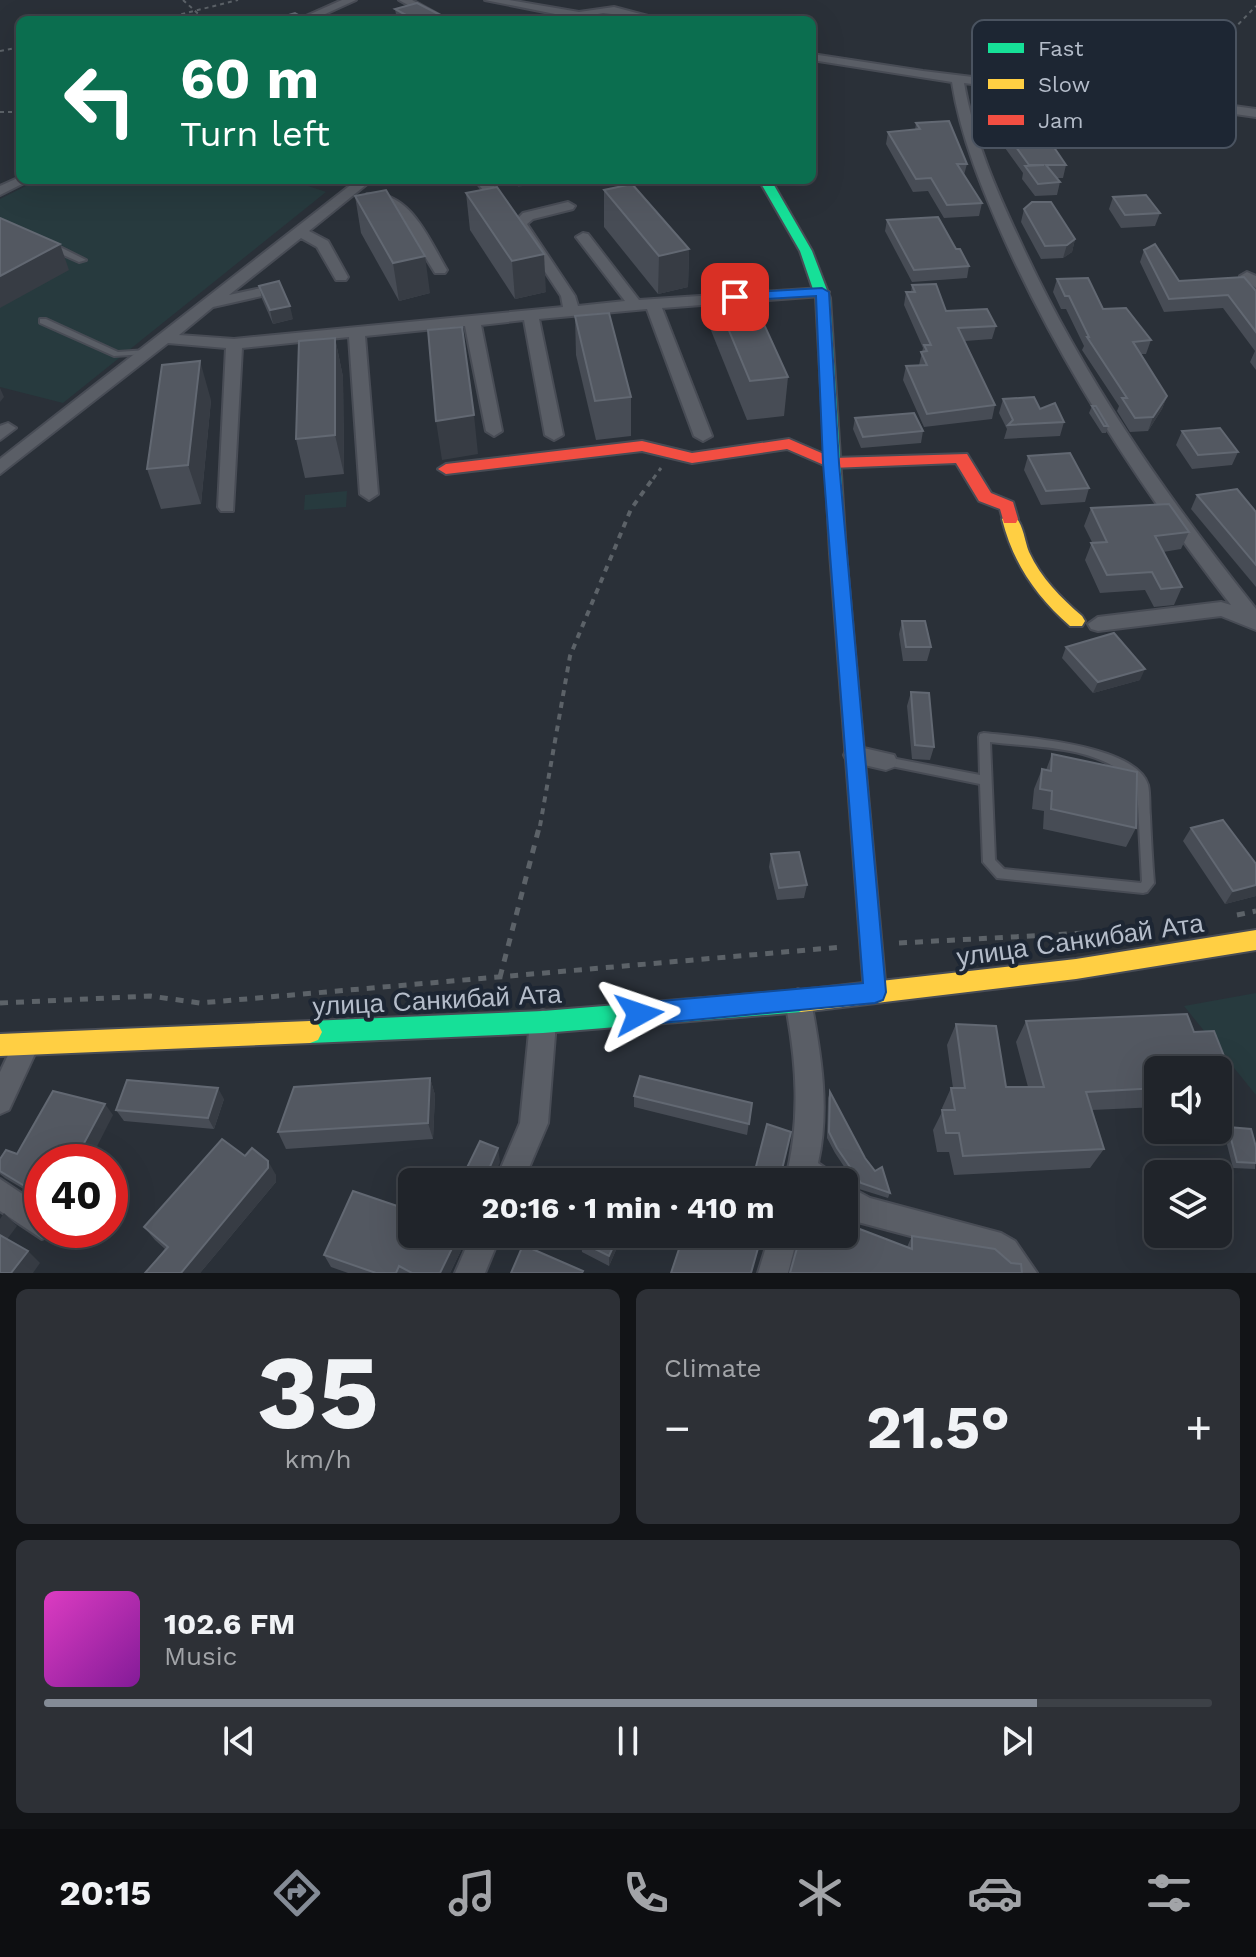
<!DOCTYPE html>
<meta charset="utf-8">
<style>
:root{--surface:#20242a;--page:#2d3036;--text:#f1f3f6;--muted:#a2a4a8;--line:#3d4147;--accent:#848b96}
body{margin:0;font-family:"Work Sans",sans-serif;background:var(--page);color:var(--text);height:100vh;display:flex;flex-direction:column;font-size:30px;white-space:nowrap}
*{box-sizing:border-box;margin:0}
p{font-size:26px;color:var(--muted)}
.icon{flex:none;width:44px;height:44px;fill:none;stroke:currentColor;stroke-width:2;stroke-linecap:round;stroke-linejoin:round}
.map{position:relative;height:1273px;overflow:hidden}
.side{display:flex;flex-direction:column;gap:16px;padding:16px;background:#121417;flex:1}
.side>*{flex:none}
.banner{position:absolute;left:16px;top:16px;width:800px;height:168px;border-radius:12px;box-shadow:0 8px 32px #0002,0 0 0 2px var(--line);background:#0b6e4f;color:#fff;overflow:hidden}
.fabs{position:absolute;left:1144px;top:1056px;display:grid;gap:16px}
.fabs a{display:grid;place-items:center;width:88px;height:88px;border-radius:12px;background:var(--surface);box-shadow:0 8px 32px #0002,0 0 0 2px var(--line);font-size:40px}
.speed{position:absolute;left:24px;top:1144px;display:flex;gap:16px;font-size:40px;font-weight:700;text-align:center}
.speed>*{display:grid;place-content:center;width:104px;height:104px;border-radius:50%;background:var(--surface);box-shadow:0 8px 32px #0002,0 0 0 2px var(--line);line-height:1}
.speed .limit{border:12px solid #d22;background:#fff;color:#111}
.pin{position:absolute;display:grid;place-items:center;width:68px;height:68px;color:#fff;margin:-34px;border-radius:16px;box-shadow:0 4px 12px #0006}
.me{position:absolute;width:88px;margin:-44px;rotate:85deg;stroke-linejoin:round;filter:drop-shadow(0 0 6px #0008)}
.turn{display:flex;align-items:center;gap:28px;height:168px;padding:0 32px;font-size:36px}
.turn .icon{width:104px;height:104px;stroke-width:2.5}
.turn b{display:block;font-size:56px;line-height:68px}
.big{font-size:60px;font-weight:700;line-height:1.1}
.side .tile{flex:1;display:flex;flex-direction:column;justify-content:center;gap:12px;min-width:0;padding:0 28px;border-radius:12px;background:var(--page)}
.side .dial{align-items:center;gap:0}
.dial b{font-size:104px;line-height:1}
.song{display:flex;align-items:center;gap:24px}
.cover{width:96px;height:96px;border-radius:12px;background:linear-gradient(135deg,hsl(310 70% 55%),hsl(290 70% 35%))}
.played{height:8px;border-radius:4px;background:linear-gradient(90deg,var(--accent) 85%,var(--line) 85%)}
.keys{display:flex;justify-content:space-around;direction:ltr}
.heat{display:flex;justify-content:space-between;align-items:center;font-size:44px;direction:ltr}
.side .tiles{flex:1;display:grid;gap:16px;grid-template-columns:1fr 1fr}
.tile:last-child{grid-column:span 2}
.trip{position:absolute;left:398px;top:1168px;width:460px;height:80px;border-radius:12px;background:var(--surface);box-shadow:0 8px 32px #0002,0 0 0 2px var(--line);font-weight:700;line-height:80px;text-align:center}
.tabs{display:flex;height:128px;justify-content:space-around;align-items:center;background:#0d0e11;color:var(--muted)}
.tabs .icon{width:56px;height:56px}
.tabs .active{color:var(--accent)}
.tabs b{font-size:36px;color:var(--text)}
.map>svg:first-child{display:block}
.green{fill:#273a3e}
.lines{fill:none;stroke-linecap:round;stroke-linejoin:round}
.lane-casing{stroke:#484c55;stroke-width:4}
.street-casing{stroke:#484c55;stroke-width:4}
.fast-casing{stroke:#484c55;stroke-width:4}
.slow-casing{stroke:#484c55;stroke-width:4}
.jam-casing{stroke:#484c55;stroke-width:4}
.path-far3{stroke:#5c6268;stroke-width:2;stroke-dasharray:4 4;stroke-linecap:butt}
.path-far2{stroke:#5c6268;stroke-width:3;stroke-dasharray:5 5;stroke-linecap:butt}
.path-far1{stroke:#5c6268;stroke-width:4;stroke-dasharray:6 6;stroke-linecap:butt}
.path{stroke:#5c6268;stroke-width:5;stroke-dasharray:8 8;stroke-linecap:butt}
.lane{fill:#5a5e66;fill-rule:evenodd}
.street{fill:#5a5e66;fill-rule:evenodd}
.fast{fill:#16e098;fill-rule:evenodd}
.slow{fill:#ffcf43;fill-rule:evenodd}
.jam{fill:#f24e42;fill-rule:evenodd}
.wall{fill:#474c55}
.shaded-wall{fill:#373c44}
.building{fill:#535861;stroke:#626872;stroke-width:2}
.route{fill:#1a73e8;stroke:#114b97;stroke-width:2}
.labels{text-anchor:middle;dominant-baseline:central;stroke-width:8;stroke-linejoin:round;paint-order:stroke}
.near-street-label{font-size:26px;fill:#b4bcc9;stroke:#1d2633}
.key{fill:#1d2633;stroke:#4a5360;stroke-width:2}
.key-label{font-size:22px;fill:#b4bcc9}
</style>
<div class="map">
<svg width="1256" height="1273" viewBox="0 0 1256 1273">
<rect width="100%" height="100%" fill="#2a3038"/>
<g class="green">
<path d="M38 180H290L326 192 63 403 0 387V199Z"/>
<path d="M347 491 346 507 304 510 305 495Z"/>
<path d="M1256 993V1095L1184 1006Z"/>
</g>
<g class="lines">
<g class="lane-casing">
<g id="lane">
<path d="M50 245H56L86 260 79 262 50 249Z"/>
<path d="M40 319H46L118 352 147 350 151 352 147 354 114 356 40 323Z"/>
<path d="M984 733C1020 737 1136 744 1148 785 1150 794 1149 806 1150 816 1151 838 1152 861 1154 883L1147 892 1143 893 997 878 983 862 980 784 886 765 882 764 881 761 882 758 886 757 980 775 979 737 980 734ZM990 742C1038 748 1102 745 1137 785L1142 881 1141 883 1004 869 995 860Z"/>
</g>
</g>
<g class="street-casing">
<g id="street">
<path d="M342 0H356L312 20H297Z"/>
<path d="M399 0H412L448 20H435Z"/>
<path d="M485 0H509L579 12 614 7 663 20 603 13 567 20 570 17Z"/>
<path d="M812 54 923 71 1073 89 1075 92 1069 96 964 83C974 140 997 192 1021 243 1082 376 1165 495 1256 609V630L1221 616 1098 631 1091 629 1088 624 1098 617 1221 602 1231 605C1144 493 1065 373 1006 243 983 191 961 139 952 82L812 60Z"/>
<path d="M1175 98 1256 109V117L1171 105 1169 102Z"/>
<path d="M20 177V180H30L0 195V186Z"/>
<path d="M357 180H372L309 231 328 241 348 277 346 280H336L317 247 301 238 229 295 266 287 271 288V294L213 307 179 335 234 339 563 307 561 296 513 223 523 213 568 202 575 206 573 209 533 219 527 224 575 296 578 306 625 301 576 237 583 233 588 234 639 300 822 288 829 292 822 296 662 308 712 436 703 441 694 436 647 309 539 319 563 435 554 440 545 435 524 320 481 325 502 431 494 436 486 431 465 326 365 336 378 494 369 500 360 494 349 337 242 348 233 511H221L218 507 226 348 168 343 0 474V459Z"/>
<path d="M475 180H489L498 191 486 194Z"/>
<path d="M367 194C410 189 429 240 447 270L445 273H435L397 211 367 200Z"/>
<path d="M1247 272 1256 276V288L1240 276Z"/>
<path d="M8 423 16 428 0 440V426Z"/>
<path d="M855 746 894 755 897 761 894 767 886 770 847 761 844 755 847 749Z"/>
<path d="M798 989 807 993 811 1001C821 1055 830 1109 818 1163L831 1172 835 1182H785C801 1120 797 1063 785 1001L789 993Z"/>
<path d="M543 1010 552 1013 556 1022 548 1123 523 1182H495L520 1123 530 1022 534 1013Z"/>
<path d="M26 1033 35 1036 39 1045 9 1110 0 1114V1072L17 1036Z"/>
<path d="M0 1179 42 1207V1230H54L52 1235 42 1239 0 1211Z"/>
<path d="M844 1184 870 1198 1001 1233 1015 1241 1037 1273H1004L986 1256 854 1221 844 1215Z"/>
<path d="M472 1234H501L485 1273H455Z"/>
<path d="M770 1234H798L788 1273H758Z"/>
</g>
</g>
<g class="fast-casing">
<g id="fast">
<path d="M759 180H771L812 251 830 298 846 553 838 559 830 553 816 298 800 251Z"/>
<path d="M801 990 809 994 812 1001 809 1008 801 1012 543 1033 310 1043 302 1040 298 1032 302 1024 310 1021 543 1011Z"/>
</g>
</g>
<g class="slow-casing">
<g id="slow">
<path d="M1010 514C1023 518 1024 540 1029 552 1041 578 1061 598 1082 616L1085 621 1082 626H1070C1036 596 1013 563 1002 519Z"/>
<path d="M1256 930V950L1076 979 801 1012 793 1008 790 1001 793 994 801 990 1076 959Z"/>
<path d="M310 1021 318 1024 322 1032 318 1040 310 1043 0 1056V1034Z"/>
</g>
</g>
<g class="jam-casing">
<g id="jam">
<path d="M789 439 833 458 967 454 991 493 1013 502 1018 519 1016 523H1004L1000 509 979 501 956 463 831 468 787 449 692 463 642 451 446 474 438 469 446 464 642 441 692 453Z"/>
<path d="M838 547 846 553 886 992 883 999 875 1002 867 999 864 992 830 553Z"/>
</g>
</g>
<g class="path-far3">
<path d="M183 0 205 20"/>
<path d="M158 20 238 0"/>
<path d="M0 51 20 47"/>
<path d="M1192 89 1222 41 1256 6"/>
<path d="M1085 94 1160 101"/>
<path d="M0 112H20"/>
</g>
<path class="path-far2" d="M653 479 661 468"/>
<path class="path-far1" d="M540 826 570 656 631 509 654 477"/>
<g class="path">
<path d="M1237 915 1256 911"/>
<path d="M899 943 1142 930"/>
<path d="M500 977 540 824"/>
<path d="M0 1003 150 996 200 1003 842 947"/>
</g>
<use href="#lane" class="lane"/>
<use href="#street" class="street"/>
<use href="#fast" class="fast"/>
<use href="#slow" class="slow"/>
<use href="#jam" class="jam"/>
</g>
<g class="wall">
<path d="M395 9 450 20H397Z"/>
<path d="M916 123 967 164 964 175 982 203 979 216 944 218 928 191 913 192 886 144 888 132 915 130Z"/>
<path d="M1008 136 1066 165 1063 178H1056L1060 182 1057 195 1035 196 1022 179 1023 173 1005 148Z"/>
<path d="M604 190 689 249 688 287 658 294 604 227Z"/>
<path d="M466 193 546 292 515 299 470 230Z"/>
<path d="M355 196 430 293 399 301 361 233Z"/>
<path d="M1113 197 1160 213 1155 226 1121 228 1109 209Z"/>
<path d="M1024 209 1075 239 1072 252 1063 258 1041 259 1021 222Z"/>
<path d="M887 220 956 249 969 266 967 278 912 282 885 231Z"/>
<path d="M1144 250 1179 281 1256 291V370L1250 362 1255 351 1223 308 1164 312 1140 262Z"/>
<path d="M1057 279 1151 340 1146 354H1141L1167 396 1162 409 1148 431 1130 432 1117 411 1119 406 1082 350 1084 346 1066 309H1061L1053 292Z"/>
<path d="M912 285 946 311 996 326 992 339 965 341 995 405 992 419 924 427 903 380 906 366 919 365 923 348 904 305 906 292H911Z"/>
<path d="M259 286 293 319 273 324 262 299Z"/>
<path d="M712 290 788 377 784 416 747 420 710 328Z"/>
<path d="M575 316 631 397V436L596 440 576 355Z"/>
<path d="M335 338 343 377 344 474 305 478 296 439Z"/>
<path d="M1003 399 1040 409 1064 422 1060 436 1004 439 1007 429 999 413Z"/>
<path d="M211 400 201 504 161 509 147 469Z"/>
<path d="M1092 406 1108 426 1106 433H1102L1089 413Z"/>
<path d="M855 418 923 431 921 443 861 448 853 429Z"/>
<path d="M1182 431 1238 452 1232 465 1192 469 1176 445Z"/>
<path d="M1028 456 1089 488 1085 502 1041 505 1024 470Z"/>
<path d="M1197 495 1256 512V587L1191 509Z"/>
<path d="M1091 508 1189 532 1181 549 1163 552 1182 587 1174 605 1154 607 1145 590 1100 593 1085 560 1092 542 1084 526Z"/>
<path d="M902 621 931 647 927 661H903L899 634Z"/>
<path d="M1066 647 1140 680 1093 693 1062 658Z"/>
<path d="M911 692 934 747 930 760 912 759 907 706Z"/>
<path d="M1052 754 1136 828 1126 847 1043 829 1044 811 1032 809 1034 789 1042 769 1046 770Z"/>
<path d="M1191 828 1256 864V896L1225 904 1183 841Z"/>
<path d="M771 854 807 885 804 898 777 900 769 867Z"/>
<path d="M1026 1021 1194 1032 1228 1066 1218 1078V1070H1158V1107L1092 1110 1104 1149 1090 1168 954 1175 949 1152H937L933 1130 943 1110 942 1108 951 1088H953L947 1045 956 1024 1006 1087H1028L1016 1042Z"/>
<path d="M430 1078 435 1095 433 1139 286 1149 278 1132Z"/>
<path d="M830 1092 865 1158 890 1193 888 1198 859 1189 835 1153 827 1138 828 1098Z"/>
<path d="M634 1096 752 1103 747 1135 634 1107Z"/>
<path d="M224 1099 214 1129 124 1121 116 1110Z"/>
<path d="M113 1115 42 1162V1200L5 1178 0 1174V1159L17 1154Z"/>
<path d="M1228 1127 1256 1147 1255 1169 1233 1168 1224 1133Z"/>
<path d="M245 1156 276 1175V1182L200 1273H145L165 1249 155 1240 144 1227Z"/>
<path d="M412 1234H469L450 1273H348L331 1267 324 1255Z"/>
<path d="M583 1234H623L609 1266 582 1252 581 1242 585 1235Z"/>
<path d="M912 1236 1022 1273H790L907 1247Z"/>
</g>
<g class="shaded-wall">
<path d="M518 180H546V181L518 187Z"/>
<path d="M1075 239 1072 252 1063 258 1067 245Z"/>
<path d="M60 244 69 270 0 308V276Z"/>
<path d="M689 249 688 287 658 294 659 256Z"/>
<path d="M544 254 546 292 515 299 512 261Z"/>
<path d="M425 256 430 293 399 301 393 263Z"/>
<path d="M290 306 293 319 273 324 270 310Z"/>
<path d="M335 338 343 377 344 474 335 435Z"/>
<path d="M200 361 211 400 201 504 188 465Z"/>
<path d="M0 388 4 397 0 402Z"/>
<path d="M1167 396 1162 409 1148 431 1153 417Z"/>
<path d="M474 415 478 454 442 460 436 421Z"/>
<path d="M1145 669 1140 680 1093 693 1098 682Z"/>
<path d="M1256 885V896L1225 904 1233 891Z"/>
<path d="M430 1078 435 1095 433 1139 428 1123Z"/>
<path d="M218 1088 224 1099 214 1129 208 1118Z"/>
<path d="M105 1104 113 1115 89 1162H74Z"/>
<path d="M498 1148 500 1162 496 1172 498 1182H491L489 1169Z"/>
<path d="M268 1161 276 1175V1182L200 1273H181Z"/>
<path d="M4 1213 17 1226 5 1242 0 1238V1219Z"/>
<path d="M459 1234H469L450 1273H440Z"/>
<path d="M619 1234H623L609 1266V1256Z"/>
<path d="M28 1251 40 1263 33 1273H11Z"/>
</g>
<g class="building">
<path d="M417 3 450 20H415L395 9Z"/>
<path d="M295 13 307 20H272Z"/>
<path d="M949 121 967 164H957L982 203 947 205 931 178 916 179 888 132 920 129 916 123Z"/>
<path d="M1045 134 1066 165H1046L1060 182 1038 184 1025 166 1044 165H1029L1008 136Z"/>
<path d="M632 184 689 249 659 256 604 190Z"/>
<path d="M497 187 544 254 512 261 466 193Z"/>
<path d="M386 190 425 256 393 263 355 196Z"/>
<path d="M1146 195 1160 213 1125 215 1113 197Z"/>
<path d="M1032 202H1051L1075 239 1067 245 1045 246 1024 209Z"/>
<path d="M938 217 956 249H960L969 266 914 270 887 220Z"/>
<path d="M0 218 60 244 0 276Z"/>
<path d="M1155 244 1179 281 1244 277 1256 291V332L1228 295 1169 299 1144 250Z"/>
<path d="M1088 278 1103 309 1126 308 1151 340 1133 342 1167 396 1153 417 1135 418 1122 398H1127L1087 337H1089L1069 296H1065L1057 279Z"/>
<path d="M279 281 290 306 270 310 259 286Z"/>
<path d="M936 284 946 311 987 309 996 326 958 328 995 405 927 414 906 366 927 365 921 352 927 351 924 345H931L906 292H915L912 285Z"/>
<path d="M747 287 788 377 750 381 712 290Z"/>
<path d="M609 313 631 397 595 401 575 316Z"/>
<path d="M462 327 474 415 436 421 428 330Z"/>
<path d="M335 338V435L296 439 299 341Z"/>
<path d="M200 361 188 465 147 469 162 365Z"/>
<path d="M1034 397 1040 409 1055 403 1064 422 1008 425 1013 420 1003 399Z"/>
<path d="M1092 406H1096L1108 426H1104Z"/>
<path d="M914 413 923 431 863 437 855 418Z"/>
<path d="M1220 428 1238 452 1198 455 1182 431Z"/>
<path d="M1070 453 1089 488 1046 491 1028 456Z"/>
<path d="M1237 489 1256 512V565L1197 495Z"/>
<path d="M1169 504 1189 532 1155 536 1182 587 1161 589 1152 572 1107 575 1091 543 1107 542 1091 508Z"/>
<path d="M902 621H925L931 647H906Z"/>
<path d="M1114 633 1145 669 1098 682 1066 647Z"/>
<path d="M911 692 929 693 934 747 915 745Z"/>
<path d="M1052 754 1137 772 1136 828 1051 809 1052 791 1040 789 1042 769 1051 771Z"/>
<path d="M1223 820 1256 864V885L1233 891 1191 828Z"/>
<path d="M799 852 807 885 779 888 771 854Z"/>
<path d="M1187 1014 1194 1032 1214 1031 1228 1066 1205 1067 1206 1070H1158V1088L1086 1092 1104 1149 963 1156 959 1133H946L942 1110H955L951 1088H965L956 1024 996 1026 1006 1087H1044L1026 1021Z"/>
<path d="M640 1076 752 1103 749 1124 634 1096Z"/>
<path d="M430 1078 428 1123 278 1132 294 1087Z"/>
<path d="M127 1080 218 1088 208 1118 116 1110Z"/>
<path d="M53 1091 105 1104 74 1162H42V1193L28 1188 0 1171V1159L6 1150 17 1154Z"/>
<path d="M830 1092 865 1158 875 1171 882 1167 890 1193 861 1183 837 1148 829 1132Z"/>
<path d="M767 1124 791 1132 779 1182H752Z"/>
<path d="M1228 1127 1251 1129 1256 1147V1163L1237 1162Z"/>
<path d="M222 1139 245 1156 252 1148 268 1161V1168L181 1273H145L168 1247 144 1227Z"/>
<path d="M480 1141 498 1148 489 1169 496 1172 491 1182H460Z"/>
<path d="M353 1191 412 1211V1234H459L440 1273H412L399 1266 396 1273H376L324 1255Z"/>
<path d="M844 1223 912 1249V1236L995 1249 1011 1263 1021 1264 1022 1273H790L801 1234H844Z"/>
<path d="M585 1234H619L609 1256 581 1242Z"/>
<path d="M684 1234H762L751 1273H671Z"/>
<path d="M0 1235 28 1251 11 1273H0Z"/>
<path d="M523 1245 583 1271 582 1273H511Z"/>
</g>
<path class="route" d="M822 288 829 292 839 463 886 992 883 1000 875 1003 639 1025 631 1022 627 1014 631 1007 639 1003 863 983 823 463 816 296 735 301 729 297 735 293Z"/>
<g class="labels">
<g class="near-street-label">
<text transform="translate(1080 940) rotate(-8)">улица Санкибай Ата</text>
<text transform="translate(437 1000) rotate(-3)">улица Санкибай Ата</text>
</g>
</g>
<rect x="972" y="20" width="264" height="128" rx="12" class="key"/>
<rect x="988" y="43" width="36" height="10" fill="#16e098"/>
<rect x="988" y="79" width="36" height="10" fill="#ffcf43"/>
<rect x="988" y="115" width="36" height="10" fill="#f24e42"/>
<g class="key-label">
<text x="1038" y="56">Fast</text>
<text x="1038" y="92">Slow</text>
<text x="1038" y="128">Jam</text>
</g>
</svg>
<div class="fabs">
<a><svg class="icon" aria-label="sound" viewBox="0 0 24 24"><path d="M4 9h4l5-4v14l-5-4H4zM17 9q2 3 0 6"/></svg></a>
<a><svg class="icon" aria-label="layers" viewBox="0 0 24 24"><path d="M12 4l9 5-9 5-9-5zM3 14l9 5 9-5"/></svg></a>
</div>
<div class="speed"><div class="limit">40</div></div>
<div class="pin" style="left:735px;top:297px;background:#d93025"><svg class="icon" aria-label="arrive" viewBox="0 0 24 24"><path d="M6 21V4h12l-3 4 3 4H6"/></svg></div>
<svg class="me" style="left:639px;top:1014px" viewBox="-20 -20 40 40"><path d="M0-17L14 15 0 8-14 15z" fill="#1a73e8" stroke="#fff" stroke-width="4"/></svg>
<div class="trip">20:16 · 1 min · 410 m</div>
<div class="banner">
<div class="turn"><svg class="icon" aria-label="left" viewBox="0 0 24 24"><path d="M17 20v-9H6M10 6l-5 5 5 5"/></svg><div><b>60 m</b>Turn left</div></div>
</div>
</div>
<section class="side">
<div class="tiles">
<div class="tile dial"><b>35</b><p>km/h</p></div>
<div class="tile"><p>Climate</p>
<div class="heat"><a>−</a><b class="big">21.5°</b><a>+</a></div>
</div>
<div class="tile">
<div class="song"><i class="cover"></i><div><b>102.6 FM</b><p>Music</p></div></div>
<div class="played"></div>
<div class="keys"><svg class="icon" aria-label="previous" viewBox="0 0 24 24"><path d="M18 5L8 12l10 7zM5 5v14"/></svg><svg class="icon" aria-label="pause" viewBox="0 0 24 24"><path d="M8 5v14M16 5v14"/></svg><svg class="icon" aria-label="next" viewBox="0 0 24 24"><path d="M6 5l10 7-10 7zM19 5v14"/></svg></div>
</div>
</div>
</section>
<nav class="tabs">
<b>20:15</b>
<svg class="icon active" aria-label="directions" viewBox="0 0 24 24"><path d="M12 3l9 9-9 9-9-9zM9 14v-3h6M13 9l2 2-2 2"/></svg>
<svg class="icon" aria-label="music" viewBox="0 0 24 24"><path d="M9 18V5l10-2v13"/><circle cx="6" cy="18" r="3"/><circle cx="16" cy="16" r="3"/></svg>
<svg class="icon" aria-label="phone" viewBox="0 0 24 24"><path d="M5 4h4l2 5-3 2q2 4 5 5l2-3 5 2v4C11 20 4 13 5 4z"/></svg>
<svg class="icon" aria-label="climate" viewBox="0 0 24 24"><path d="M12 3v18M4 7l16 10M4 17L20 7"/></svg>
<svg class="icon" aria-label="car" viewBox="0 0 24 24"><path d="M5 17H2v-5l4-1 3-4h7l3 4 3 1v5h-3M9 17h6M6 11h13"/><circle cx="7" cy="17" r="2"/><circle cx="17" cy="17" r="2"/></svg>
<svg class="icon" aria-label="filters" viewBox="0 0 24 24"><path d="M4 7h16M4 17h16"/><circle cx="9" cy="7" r="2"/><circle cx="15" cy="17" r="2"/></svg>
</nav>
